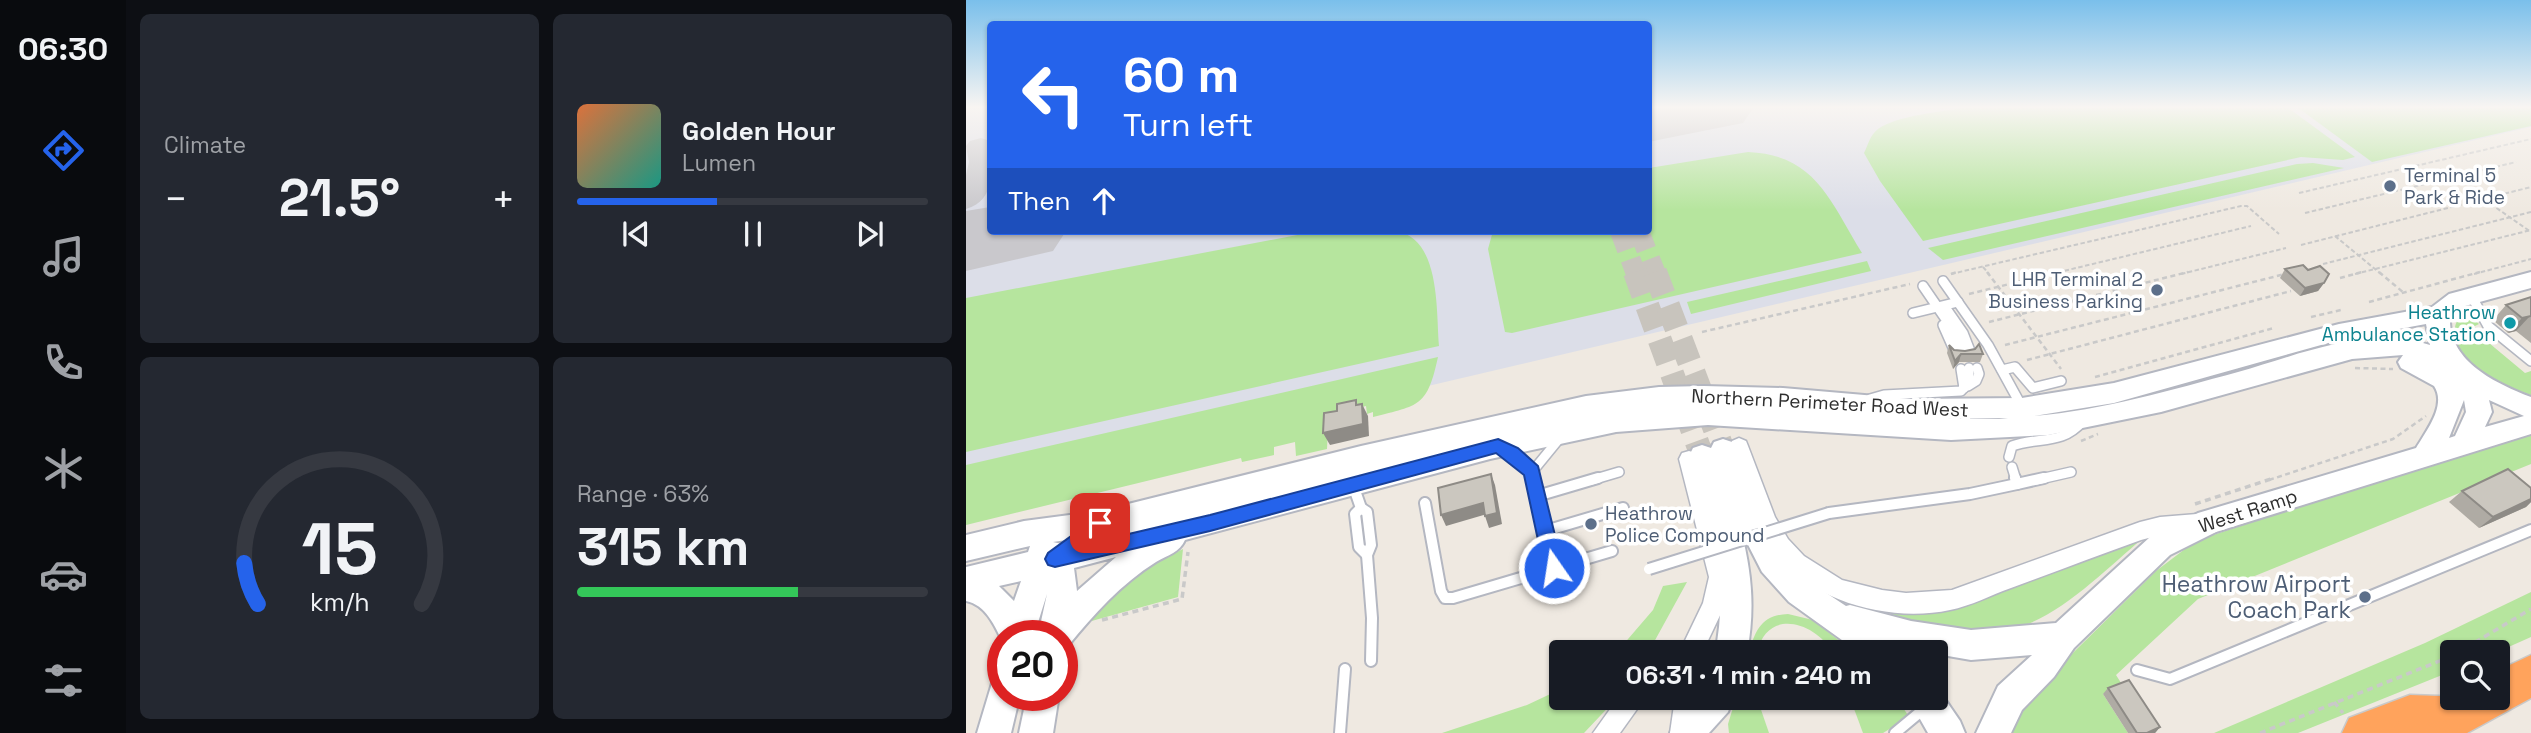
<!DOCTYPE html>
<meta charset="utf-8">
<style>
:root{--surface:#171b24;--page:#242831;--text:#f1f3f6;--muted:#9ea1a6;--line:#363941;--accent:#2563eb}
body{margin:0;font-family:"Space Grotesk",sans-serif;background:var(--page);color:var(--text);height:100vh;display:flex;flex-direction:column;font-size:26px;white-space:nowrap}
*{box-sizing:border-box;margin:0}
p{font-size:23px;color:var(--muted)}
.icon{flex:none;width:38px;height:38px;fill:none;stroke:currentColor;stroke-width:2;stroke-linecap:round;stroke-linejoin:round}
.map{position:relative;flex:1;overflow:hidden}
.drawer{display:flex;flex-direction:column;gap:14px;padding:14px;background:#0d0f14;width:840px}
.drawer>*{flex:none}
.guide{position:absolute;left:21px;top:21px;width:665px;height:214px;border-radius:7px;box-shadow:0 2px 5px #0004;background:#2563eb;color:#fff;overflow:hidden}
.fabs{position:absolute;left:1474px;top:640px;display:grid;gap:14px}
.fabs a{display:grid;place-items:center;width:70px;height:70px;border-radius:7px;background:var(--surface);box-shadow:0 2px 5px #0004;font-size:35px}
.speed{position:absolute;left:21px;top:620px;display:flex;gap:14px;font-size:35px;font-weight:700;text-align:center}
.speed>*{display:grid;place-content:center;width:91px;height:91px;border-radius:50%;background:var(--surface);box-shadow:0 2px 5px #0004;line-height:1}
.speed .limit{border:10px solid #d22;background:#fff;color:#111}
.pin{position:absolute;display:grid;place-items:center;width:60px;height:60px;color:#fff;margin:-30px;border-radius:14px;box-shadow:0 4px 10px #0006}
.me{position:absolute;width:77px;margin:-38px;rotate:347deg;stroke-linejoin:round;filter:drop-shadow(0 0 5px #0008)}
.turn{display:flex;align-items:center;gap:24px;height:147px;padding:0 21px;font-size:32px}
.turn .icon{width:91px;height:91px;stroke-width:2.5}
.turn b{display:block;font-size:49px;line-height:60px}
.then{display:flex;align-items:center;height:66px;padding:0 21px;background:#0003;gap:14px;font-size:26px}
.big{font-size:52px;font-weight:700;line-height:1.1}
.drawer .tile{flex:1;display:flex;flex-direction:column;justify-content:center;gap:10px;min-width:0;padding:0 24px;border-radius:10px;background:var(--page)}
.drawer .dial{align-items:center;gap:0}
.dial svg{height:182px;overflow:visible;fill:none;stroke:var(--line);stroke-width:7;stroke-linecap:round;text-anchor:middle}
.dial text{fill:var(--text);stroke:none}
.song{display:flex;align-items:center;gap:21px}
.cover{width:84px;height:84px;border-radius:10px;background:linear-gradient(135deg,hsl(20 70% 55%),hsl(170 70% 35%))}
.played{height:7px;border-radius:4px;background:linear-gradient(90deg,var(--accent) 40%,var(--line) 40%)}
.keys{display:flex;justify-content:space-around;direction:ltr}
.heat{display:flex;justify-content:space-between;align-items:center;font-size:38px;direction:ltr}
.charge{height:10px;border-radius:5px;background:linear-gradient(90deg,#34c759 63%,var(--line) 0)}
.drawer .tiles{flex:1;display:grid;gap:14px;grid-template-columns:repeat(2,1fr)}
.trip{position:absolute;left:583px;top:640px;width:399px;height:70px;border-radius:7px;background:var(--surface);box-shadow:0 2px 5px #0004;font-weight:700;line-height:70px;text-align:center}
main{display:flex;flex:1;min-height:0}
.tab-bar{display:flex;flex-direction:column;width:126px;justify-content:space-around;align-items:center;background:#090b0e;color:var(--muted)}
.tab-bar .icon{width:49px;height:49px}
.tab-bar .active{color:var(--accent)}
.tab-bar b{font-size:32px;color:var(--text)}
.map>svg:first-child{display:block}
.airport{fill:#dcdee8}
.green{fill:#b6e59e}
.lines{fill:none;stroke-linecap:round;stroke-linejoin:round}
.taxiway{fill:#c9c8cc;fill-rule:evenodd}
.runway{fill:#c9c8cc;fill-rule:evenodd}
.secondary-tunnel-far1{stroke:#c8c4bd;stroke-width:20;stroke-dasharray:20 10;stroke-linecap:butt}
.secondary-tunnel{stroke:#c8c4bd;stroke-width:24;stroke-dasharray:24 12;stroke-linecap:butt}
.lane-far1-casing{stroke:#b4b7c1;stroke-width:12}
.lane-casing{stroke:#b4b7c1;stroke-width:14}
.street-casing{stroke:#b4b7c1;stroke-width:3}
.secondary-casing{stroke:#b4b7c1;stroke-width:4}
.highway-casing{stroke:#c9c9c9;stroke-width:3}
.path-far2{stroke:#c9c9c9;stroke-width:2;stroke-dasharray:4.5 2.5;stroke-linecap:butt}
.path-far1{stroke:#c9c9c9;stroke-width:2.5;stroke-dasharray:5 3.5;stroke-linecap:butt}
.path{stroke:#c9c9c9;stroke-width:3.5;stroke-dasharray:6 4.5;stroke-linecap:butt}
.lane-far1{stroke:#fff;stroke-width:9}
.lane{stroke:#fff;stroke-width:10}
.street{fill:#fff;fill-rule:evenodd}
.secondary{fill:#fff;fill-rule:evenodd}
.highway{fill:#ffa35c;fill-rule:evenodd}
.lane-bridge-casing{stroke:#b4b7c1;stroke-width:14;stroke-linecap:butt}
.lane-bridge{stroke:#fff;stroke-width:10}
.wall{fill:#afaba4}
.shaded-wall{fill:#8e8b86}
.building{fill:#cbc7bf;stroke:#8e8b86;stroke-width:2}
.route{fill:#2563eb;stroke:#184099;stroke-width:2}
.service-dot{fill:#5c6f8a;stroke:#fff;stroke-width:2.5}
.culture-dot{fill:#0f9aa8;stroke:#fff;stroke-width:2.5}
.labels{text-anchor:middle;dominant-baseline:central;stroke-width:7;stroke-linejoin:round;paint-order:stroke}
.service-label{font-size:19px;fill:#4e5e75;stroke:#fff;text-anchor:start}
.culture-label{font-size:19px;fill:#0d838f;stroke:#fff;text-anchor:end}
.street-label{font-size:19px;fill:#2e2e2e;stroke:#fff}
.near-service-label{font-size:23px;fill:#4e5e75;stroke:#fff;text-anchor:end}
</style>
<main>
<nav class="tab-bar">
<b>06:30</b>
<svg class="icon active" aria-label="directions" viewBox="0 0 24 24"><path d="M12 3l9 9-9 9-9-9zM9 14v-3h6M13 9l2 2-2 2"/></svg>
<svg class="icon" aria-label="music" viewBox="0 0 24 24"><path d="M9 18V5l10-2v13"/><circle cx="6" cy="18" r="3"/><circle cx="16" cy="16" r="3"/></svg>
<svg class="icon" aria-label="phone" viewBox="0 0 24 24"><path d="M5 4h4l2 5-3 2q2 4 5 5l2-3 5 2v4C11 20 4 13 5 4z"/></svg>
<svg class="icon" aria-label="climate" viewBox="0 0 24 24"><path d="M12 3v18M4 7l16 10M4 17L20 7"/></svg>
<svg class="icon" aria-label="car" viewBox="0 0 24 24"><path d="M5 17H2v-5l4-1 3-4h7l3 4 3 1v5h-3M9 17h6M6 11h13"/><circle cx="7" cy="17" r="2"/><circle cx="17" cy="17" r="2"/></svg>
<svg class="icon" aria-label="filters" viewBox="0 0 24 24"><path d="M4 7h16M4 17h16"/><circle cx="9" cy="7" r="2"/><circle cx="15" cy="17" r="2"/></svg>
</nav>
<section class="drawer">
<div class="tiles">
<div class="tile"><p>Climate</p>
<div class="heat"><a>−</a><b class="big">21.5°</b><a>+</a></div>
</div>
<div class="tile">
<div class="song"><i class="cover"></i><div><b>Golden Hour</b><p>Lumen</p></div></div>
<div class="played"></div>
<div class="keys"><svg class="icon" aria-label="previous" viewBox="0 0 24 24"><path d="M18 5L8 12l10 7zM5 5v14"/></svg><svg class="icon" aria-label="pause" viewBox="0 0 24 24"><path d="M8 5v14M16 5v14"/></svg><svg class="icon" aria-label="next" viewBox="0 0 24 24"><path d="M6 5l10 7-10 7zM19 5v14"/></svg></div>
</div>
<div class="tile dial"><svg viewBox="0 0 100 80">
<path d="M14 69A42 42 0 1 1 86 69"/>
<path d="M14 69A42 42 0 0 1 8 51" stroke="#2563eb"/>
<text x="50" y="56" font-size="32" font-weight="700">15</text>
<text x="50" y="72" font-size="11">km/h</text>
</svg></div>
<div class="tile"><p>Range · 63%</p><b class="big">315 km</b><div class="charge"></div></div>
</div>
</section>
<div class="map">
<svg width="1565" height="733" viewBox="0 0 1565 733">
<rect width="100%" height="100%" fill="#efe9e1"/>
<path class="airport" d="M0 107H24V231H682L683 107H1565V127L330 417 0 525Z"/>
<g class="green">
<path d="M1001 107H1321L1389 157 1377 160 1335 157 957 241 914 181 898 153C902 145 904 135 912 129 932 115 976 112 1001 107Z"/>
<path d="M1331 107H1565V126L1406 162Z"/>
<path d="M782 152C850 155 864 201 896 253L546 333 539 332 522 249 527 231H682L683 168Z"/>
<path d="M1347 163 1378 168 977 260 962 248 1331 164Z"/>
<path d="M352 231C377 231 403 229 428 231 475 236 470 311 473 346L0 452V298Z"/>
<path d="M901 261 905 271 725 314 721 302Z"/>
<path d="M1500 313 1513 324 1505 328 1559 373 1565 371V395C1542 387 1490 364 1489 336 1488 324 1490 320 1500 313Z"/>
<path d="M472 357C461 407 454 405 407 417V412L401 414 400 406 379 411 362 427 361 449 330 456 329 442 308 447V455L276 462 275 458 0 525V465Z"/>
<path d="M1565 435V464L1232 599 1150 675 1157 686 1137 694 1162 733H1038L1051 708 1190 571 1219 549 1244 536 1549 436Z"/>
<path d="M1176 539C1140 569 1087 624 1040 630 1003 635 964 624 928 618L924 608Z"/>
<path d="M217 549 212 597 122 622 169 573Z"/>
<path d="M721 582 682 653H650L687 610 697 586Z"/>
<path d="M1565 592V637L1529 653H1486V671L1332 733H1248L1459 643Z"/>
<path d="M822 614 847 620 889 653H867C849 622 801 607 791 653H783C789 630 796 615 822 614Z"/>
<path d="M595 689V698H651L618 733H476L561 705Z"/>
<path d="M770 698H791L803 733H763L762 724Z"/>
<path d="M884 698H931L943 717 917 733H897Z"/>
</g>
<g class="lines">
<g class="taxiway">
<path d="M701 107H745C736 121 712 125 697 122L692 115Z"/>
<path d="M15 138 24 141C24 167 32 200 0 209V175L3 162 0 146 4 141Z"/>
</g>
<g class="runway">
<path d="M682 107H788L777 123 682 142Z"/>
<path d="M24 207V231H100L87 251 0 271V211Z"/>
</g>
<g class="secondary-tunnel-far1">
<path d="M654 231 670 274"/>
<path d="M673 231 690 274"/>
</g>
<g class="secondary-tunnel">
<path d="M669 272 736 456"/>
<path d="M689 272 757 450"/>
</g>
<g class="lane-far1-casing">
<g id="lane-far1">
<path d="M977 281 1022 345 1056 407"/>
<path d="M957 286 990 334 997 352"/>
<path d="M1506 297 1522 326 1565 361"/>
<path d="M979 307 997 333 1004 351"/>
<path d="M947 313 992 302"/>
<path d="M977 325 989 352"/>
<path d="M995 369 998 388"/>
<path d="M1036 370 1049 367 1067 388 1095 381"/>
<path d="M1002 386 1010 381 1013 374 1011 368"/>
<path d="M904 399 918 395 995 391 1003 381V368"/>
<path d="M538 449 566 472 568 480"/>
<path d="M1043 457 1046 446C1074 436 1095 446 1117 421"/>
<path d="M1046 467 1050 480"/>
<path d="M566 472 593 439"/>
<path d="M626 480 653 472"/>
<path d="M1070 480 1105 472"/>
</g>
</g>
<g class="lane-casing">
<g id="lane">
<path d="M567 478 588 568"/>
<path d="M1049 478 1051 484 1078 478"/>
<path d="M387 485 395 508 389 514 393 547 401 555"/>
<path d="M571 496 632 478"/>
<path d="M459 503 475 591 479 598H487L646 551"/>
<path d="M395 508 401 512 405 545 401 555 406 618 405 661"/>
<path d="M863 513 1004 494 1051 484"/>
<path d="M579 531 657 508"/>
<path d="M1171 670 1204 679 1565 530"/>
<path d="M374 733 379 669"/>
<path d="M929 733 959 708"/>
</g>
</g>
<g class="street-casing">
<g id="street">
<path d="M773 438 780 441 782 446 809 517 822 539 838 556 876 580 916 590 940 593 986 590 1174 522 1194 517 1231 514 1238 517 1241 523 1238 529C1218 536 1195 534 1175 540 1131 556 1088 572 1045 588 1025 595 1005 606 984 610 924 623 843 602 806 549 785 519 775 481 764 446L766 441Z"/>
<path d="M723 451 730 453 733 459 765 577 759 605 736 653H713L737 603 743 577 713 459 716 453Z"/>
<path d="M652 698H679L654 733H627Z"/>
<path d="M709 698H733L728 733H704Z"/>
</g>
</g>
<g class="secondary-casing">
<g id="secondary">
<path d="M1565 272V288L1499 306 1484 317C1482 361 1529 383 1565 397V434L1250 532 1204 555 1108 648 1088 677 1056 710 1045 733H1010L1032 686 1066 655 1005 660 930 647 933 653H894L823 602 796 572 775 531C786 573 789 610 781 653H749C764 580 745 525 723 456L727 448 736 445 745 448 748 442 757 439 766 442C788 484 796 531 829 567 843 583 862 594 880 606L884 605 945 621 1005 630 1090 623 1184 537 1232 513 1450 448C1460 431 1481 405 1468 386L1435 368 1432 362 1437 355 1386 359 1195 412 1082 435 985 440 742 425 650 432 524 459 219 540C214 552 202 555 190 562 155 584 128 614 102 646L96 648V635H72L81 594 68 635H37V643C29 626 20 605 0 601V567L62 552 64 546 0 561V535L58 521 134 511 395 446 620 396 693 387 738 386 817 388 945 399 1056 398 1148 383 1373 324 1466 307 1483 294ZM1460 324 1464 345C1400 325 1333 355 1272 372 1205 390 1137 410 1068 416L1148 403 1373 340ZM1498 400 1500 412 1489 436 1483 438ZM1523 400 1558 416 1519 427 1526 412ZM1042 418 1033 419H979ZM134 535 96 544 87 542ZM150 557 111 591 108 568ZM55 581 48 601 33 586Z"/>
<path d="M37 679V695H54L45 733H11L26 683Z"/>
<path d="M970 686 994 721 999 733H962L942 698H970Z"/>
<path d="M61 695H93L87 733H53Z"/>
<path d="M729 698 766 700 762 712 743 733H704L709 721Z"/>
</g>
</g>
<g class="highway-casing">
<path id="highway" d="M1565 655V698L1501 733H1376L1383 718 1444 695 1531 698V671Z"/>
</g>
<g class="path-far2">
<path d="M1333 193 1565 139"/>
<path d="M1519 200 1565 232"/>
<path d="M1339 213 1550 162"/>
<path d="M1369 236 1415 274"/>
<path d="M1335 245 1565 187"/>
<path d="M1357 264 1565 212"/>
<path d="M1017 267 1023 274"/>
<path d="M985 274 1275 206H1281L1313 234"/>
<path d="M1085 274 1285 226"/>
<path d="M1215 274 1320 248"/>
<path d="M1389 274 1565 230"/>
<path d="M1508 274 1565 259"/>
</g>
<g class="path-far1">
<path d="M1021 272 1095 369"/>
<path d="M1413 272 1438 293"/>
<path d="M985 274 991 272"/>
<path d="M1374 278 1396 272"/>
<path d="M1003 294 1092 272"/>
<path d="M1403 302 1514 272"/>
<path d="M1345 317 1375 310"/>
<path d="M1023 322 1222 272"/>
<path d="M736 332 944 284"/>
<path d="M1039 345 1319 274"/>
<path d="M1061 360 1325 291"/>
<path d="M1389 368 1427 369"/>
<path d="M1129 377 1308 328"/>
<path d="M1115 441 1132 434"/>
<path d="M1303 480 1427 439 1460 416"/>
</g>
<g class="path">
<path d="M1229 504 1308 478"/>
<path d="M136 620 216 599 222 552"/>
<path d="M1491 653 1565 609"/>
<path d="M101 692 109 651"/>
<path d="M1368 702 1377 713"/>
<path d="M1294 733 1486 656"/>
</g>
<use href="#lane-far1" class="lane-far1"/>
<use href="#lane" class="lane"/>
<use href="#street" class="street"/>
<use href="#secondary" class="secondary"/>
<use href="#highway" class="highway"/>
<g class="lane-bridge-casing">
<path id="lane-bridge" d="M683 569 863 513"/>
</g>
<use href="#lane-bridge" class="lane-bridge"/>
</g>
<g class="wall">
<path d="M1319 269 1358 283 1352 291 1334 296 1314 278Z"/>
<path d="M1565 297V343L1550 331 1542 333 1527 320 1540 305Z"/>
<path d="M983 345 988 350 1017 354 1014 362H993L987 369 981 353Z"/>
<path d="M1565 488V502L1560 507 1513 528 1483 502 1496 491Z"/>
<path d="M1142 688 1194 727 1189 733H1162L1137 694Z"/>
</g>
<g class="shaded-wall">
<path d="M1358 283 1352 291 1334 296 1339 288Z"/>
<path d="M1564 316 1550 331 1542 333 1556 318Z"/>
<path d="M995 354 993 362 987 369 989 361Z"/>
<path d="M396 404 402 416 403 436 364 445 357 433Z"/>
<path d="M525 474 529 485 536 524 523 528 519 516Z"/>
<path d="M1565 499V502L1560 507 1513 528 1527 517Z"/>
<path d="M517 503 521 514 480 526 475 515Z"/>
<path d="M1194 727 1189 733H1181Z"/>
</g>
<g class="building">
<path d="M1337 265 1342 270 1354 266 1363 274 1358 283 1339 288 1319 269Z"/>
<path d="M1565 297V316L1556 318 1540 305Z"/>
<path d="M1013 344 1017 354H995L989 361 983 345 988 350 999 351 1009 349Z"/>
<path d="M390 400V405L396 404 397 424 357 433 358 413 371 411V404Z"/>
<path d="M1542 469 1565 488V499L1527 517 1496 491Z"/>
<path d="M525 474 531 513 519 516 517 503 475 515 472 488Z"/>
<path d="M1163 680 1194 727 1181 733H1171L1142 688Z"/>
</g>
<linearGradient id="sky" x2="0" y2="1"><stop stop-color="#7abfeb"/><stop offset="0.51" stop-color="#f8f5f2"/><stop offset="1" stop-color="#f8f5f2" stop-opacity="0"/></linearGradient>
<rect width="1565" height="210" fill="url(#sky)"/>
<path class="route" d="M532 439 552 448 572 466 597 568 594 574 588 577 581 574 578 568 558 475 530 453 244 531 89 567 82 565 79 559 82 553 134 515 140 518 143 523 140 529 124 543 244 515Z"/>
<g class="service-dot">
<circle cx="1424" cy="186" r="7"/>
<circle cx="1191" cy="290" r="7"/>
<circle cx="625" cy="524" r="7"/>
<circle cx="1399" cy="597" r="7"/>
</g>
<circle class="culture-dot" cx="1544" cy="323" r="7"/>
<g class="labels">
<g class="service-label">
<text x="1438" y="175">Terminal 5<tspan x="1438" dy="22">Park &amp; Ride</tspan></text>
<text x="1177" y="279" text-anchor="end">LHR Terminal 2<tspan x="1177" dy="22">Business Parking</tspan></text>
<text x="639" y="513">Heathrow<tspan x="639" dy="22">Police Compound</tspan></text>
</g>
<g class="culture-label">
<text x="1530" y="312">Heathrow<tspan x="1530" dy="22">Ambulance Station</tspan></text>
</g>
<g class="street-label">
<text transform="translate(864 403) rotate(3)">Northern Perimeter Road West</text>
<text transform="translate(1282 511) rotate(-18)">West Ramp</text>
</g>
<g class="near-service-label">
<text x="1385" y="584">Heathrow Airport<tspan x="1385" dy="26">Coach Park</tspan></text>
</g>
</g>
</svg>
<div class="fabs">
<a><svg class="icon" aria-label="search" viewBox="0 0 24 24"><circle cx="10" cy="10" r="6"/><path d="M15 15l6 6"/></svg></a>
</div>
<div class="speed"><div class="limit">20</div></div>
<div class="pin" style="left:134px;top:523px;background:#d93025"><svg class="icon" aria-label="arrive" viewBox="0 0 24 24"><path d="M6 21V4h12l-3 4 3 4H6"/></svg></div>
<svg class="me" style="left:588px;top:568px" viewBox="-20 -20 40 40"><circle r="17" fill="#2563eb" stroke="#fff" stroke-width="3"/><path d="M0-11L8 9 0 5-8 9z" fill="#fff"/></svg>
<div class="trip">06:31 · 1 min · 240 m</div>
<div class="guide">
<div class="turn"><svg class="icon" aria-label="left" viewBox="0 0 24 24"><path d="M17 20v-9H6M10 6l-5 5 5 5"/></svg><div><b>60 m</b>Turn left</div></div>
<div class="then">Then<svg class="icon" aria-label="ahead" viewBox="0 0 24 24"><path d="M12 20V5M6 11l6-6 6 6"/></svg></div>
</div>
</div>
</main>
